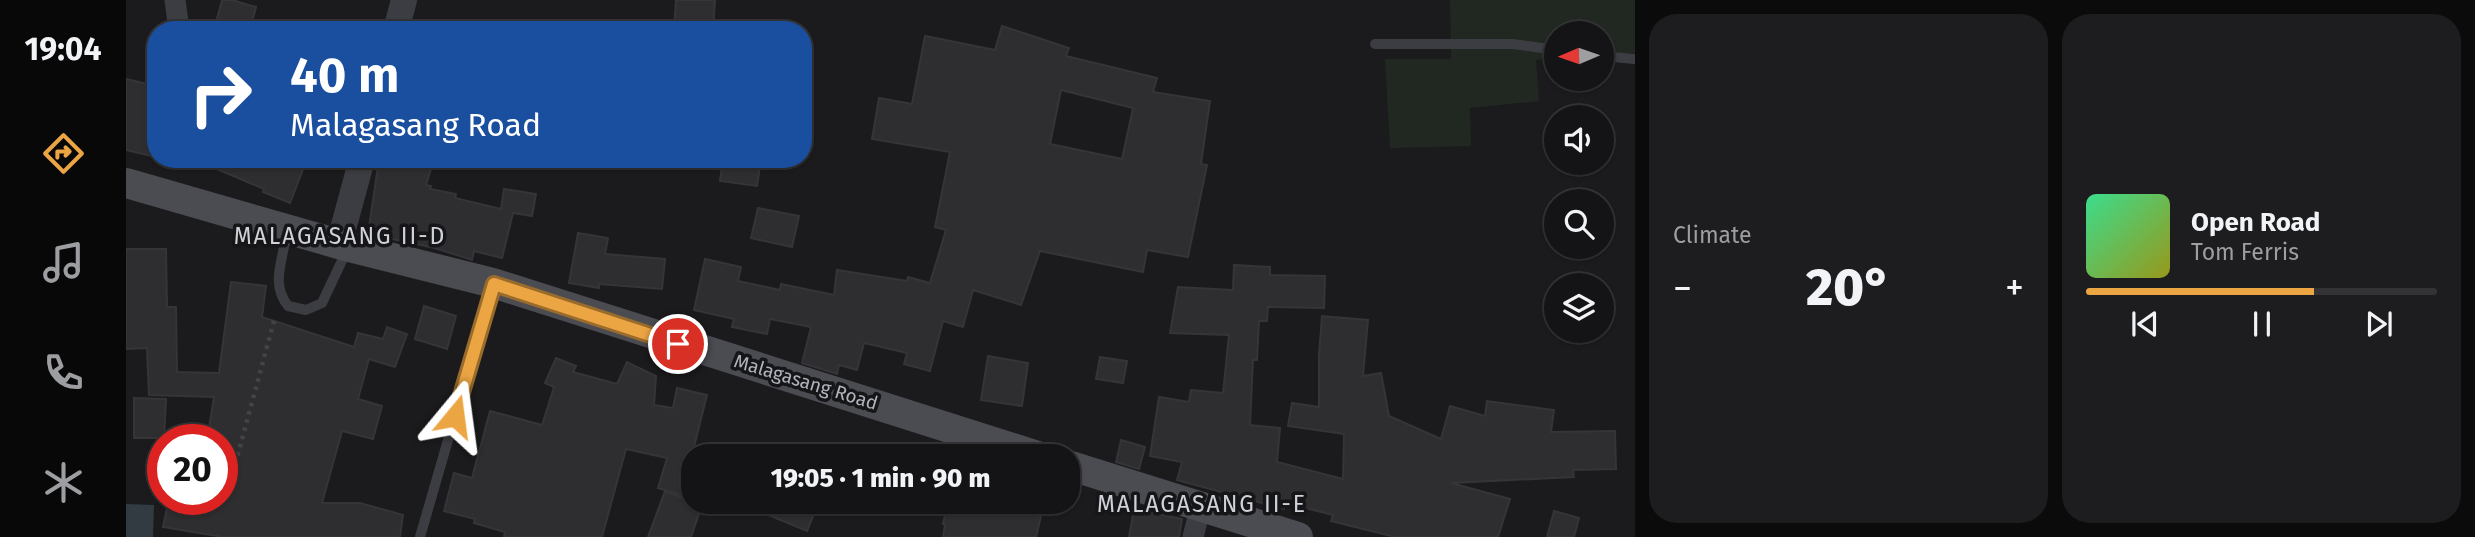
<!DOCTYPE html>
<meta charset="utf-8">
<style>
:root{--surface:#141416;--page:#1d1d1f;--text:#f1f3f6;--muted:#9d9ea1;--line:#333335;--accent:#eca543}
body{margin:0;font-family:"Fira Sans",sans-serif;background:var(--page);color:var(--text);height:100vh;display:flex;flex-direction:column;font-size:26px;white-space:nowrap}
*{box-sizing:border-box;margin:0}
p{font-size:23px;color:var(--muted)}
.icon{flex:none;width:38px;height:38px;fill:none;stroke:currentColor;stroke-width:2;stroke-linecap:round;stroke-linejoin:round}
.map{position:relative;flex:1;overflow:hidden}
.panel{display:flex;flex-direction:column;gap:14px;padding:14px;background:#0b0b0c;width:840px}
.panel>*{flex:none}
.guide{position:absolute;left:21px;top:21px;width:665px;height:147px;border-radius:28px;box-shadow:0 2px 5px #0004,0 0 0 2px var(--line);background:#1a4fa0;color:#fff;overflow:hidden}
.needle{width:46px;rotate:268deg}
.tools{position:absolute;left:1418px;top:21px;display:grid;gap:14px}
.tools a{display:grid;place-items:center;width:70px;height:70px;border-radius:50%;background:var(--surface);box-shadow:0 2px 5px #0004,0 0 0 2px var(--line);font-size:35px}
.speed{position:absolute;left:21px;top:424px;display:flex;gap:14px;font-size:35px;font-weight:700;text-align:center}
.speed>*{display:grid;place-content:center;width:91px;height:91px;border-radius:50%;background:var(--surface);box-shadow:0 2px 5px #0004,0 0 0 2px var(--line);line-height:1}
.speed .limit{border:10px solid #d22;background:#fff;color:#111}
.pin{position:absolute;display:grid;place-items:center;width:60px;height:60px;color:#fff;margin:-30px;border:4px solid #fff;border-radius:50%;box-shadow:0 2px 7px #0007}
.me{position:absolute;width:77px;margin:-38px;rotate:16deg;stroke-linejoin:round;filter:drop-shadow(0 0 5px #0008)}
.turn{display:flex;align-items:center;gap:24px;height:147px;padding:0 28px;font-size:32px}
.turn .icon{width:91px;height:91px;stroke-width:2.5}
.turn b{display:block;font-size:49px;line-height:60px}
.big{font-size:52px;font-weight:800;line-height:1.1}
.panel .widget{flex:1;display:flex;flex-direction:column;justify-content:center;gap:10px;min-width:0;padding:0 24px;border-radius:28px;background:var(--page)}
.song{display:flex;align-items:center;gap:21px}
.cover{width:84px;height:84px;border-radius:10px;background:linear-gradient(135deg,hsl(150 70% 55%),hsl(60 70% 35%))}
.played{height:7px;border-radius:4px;background:linear-gradient(90deg,var(--accent) 65%,var(--line) 65%)}
.keys{display:flex;justify-content:space-around;direction:ltr}
.heat{display:flex;justify-content:space-between;align-items:center;font-size:38px;direction:ltr}
.panel .tiles{flex:1;display:grid;gap:14px;grid-template-columns:repeat(2,1fr)}
.trip{position:absolute;left:555px;top:444px;width:399px;height:70px;border-radius:28px;background:var(--surface);box-shadow:0 2px 5px #0004,0 0 0 2px var(--line);font-weight:800;line-height:70px;text-align:center}
main{display:flex;flex:1;min-height:0}
.tabs{display:flex;flex-direction:column;width:126px;justify-content:space-around;align-items:center;background:#080809;color:var(--muted)}
.tabs .icon{width:49px;height:49px}
.tabs .active{color:var(--accent)}
.tabs b{font-size:32px;color:var(--text)}
.map>svg:first-child{display:block}
.green{fill:#212821}
.water{fill:#313b41}
.building{fill:#2e2e31;stroke:#353539;stroke-width:2;fill-rule:evenodd}
.lines{fill:none;stroke-linecap:round;stroke-linejoin:round}
.path{stroke:#424449;stroke-width:4.5;stroke-dasharray:3.5 5;stroke-linecap:butt}
.service{stroke:#3c3d42;stroke-width:10}
.minor{stroke:#3c3d42;stroke-width:21}
.tertiary{stroke:#3c3d42;stroke-width:26}
.secondary{stroke:#4a4c52;stroke-width:30}
.route-casing{stroke:#996b2c;stroke-width:18}
.route{stroke:#eca543;stroke-width:12}
.labels{text-anchor:middle;dominant-baseline:central;stroke-width:7;stroke-linejoin:round;paint-order:stroke}
.street-label{font-size:19px;fill:#aeb3bc;stroke:#161618}
.quarter-label{font-size:23px;letter-spacing:2px;fill:#cfd2d8;stroke:#161618}
</style>
<main>
<nav class="tabs">
<b>19:04</b>
<svg class="icon active" aria-label="directions" viewBox="0 0 24 24"><path d="M12 3l9 9-9 9-9-9zM9 14v-3h6M13 9l2 2-2 2"/></svg>
<svg class="icon" aria-label="music" viewBox="0 0 24 24"><path d="M9 18V5l10-2v13"/><circle cx="6" cy="18" r="3"/><circle cx="16" cy="16" r="3"/></svg>
<svg class="icon" aria-label="phone" viewBox="0 0 24 24"><path d="M5 4h4l2 5-3 2q2 4 5 5l2-3 5 2v4C11 20 4 13 5 4z"/></svg>
<svg class="icon" aria-label="climate" viewBox="0 0 24 24"><path d="M12 3v18M4 7l16 10M4 17L20 7"/></svg>
</nav>
<div class="map">
<svg width="1509" height="537" viewBox="0 0 1509 537">
<rect width="100%" height="100%" fill="#1b1b1d"/>
<path class="green" d="M1324 0H1509V53L1475 54V33H1430V58L1410 60 1413 101 1344 108 1345 146 1264 148 1259 59H1325Z"/>
<path class="water" d="M0 504 28 505 27 537H0Z"/>
<g class="building">
<path d="M96 0H106L130 7 124 30H88Z"/>
<path d="M550 0H589L587 30H548Z"/>
<path d="M876 26 943 48 940 56 1031 78 1027 92 1084 101 1075 164 1081 165 1062 257 1021 250 1017 272 914 251 895 305 847 290 837 327 817 321 804 371 778 364 781 353 738 343 731 370 713 365 711 374 676 363 685 327 644 319 641 334 606 327 608 319 568 310 579 259 615 267 612 281 654 290 655 284 708 295 711 270 781 281 782 277 804 283 820 230 809 227 824 152 746 139 753 98 786 104 799 36 869 50ZM935 90 1007 108 996 159 924 144Z"/>
<path d="M0 79 30 86V157L0 150Z"/>
<path d="M67 159H181L164 203 137 192 138 189Z"/>
<path d="M253 159H308L300 185 305 186 304 189 330 194 329 198 375 209 378 189 410 194 406 216 387 213 376 258 348 251 346 260 309 248 242 234Z"/>
<path d="M597 159H635L631 186 594 181Z"/>
<path d="M632 208 673 216 666 247 625 238Z"/>
<path d="M452 233 482 238 479 254 539 259 536 289 473 284V288L443 283Z"/>
<path d="M0 249H40L41 307H50L51 372 93 373 105 282 140 286 136 317 228 347 232 333 257 339 261 327 281 334 269 367 243 359 232 399 256 406 247 439 216 431 196 503H234L277 515 274 537H97L37 527 43 499H96V437L82 434 88 397 23 395 21 348 0 349Z"/>
<path d="M1108 265 1144 267V275L1199 276 1198 308 1142 307 1141 321H1133L1131 360H1127L1124 425 1154 428 1151 462 1217 479 1218 434 1162 426 1166 403 1193 407V355L1196 316 1242 320 1237 376 1255 373 1263 416 1315 439 1324 406 1359 416 1361 401 1428 410 1425 432 1489 431 1490 469 1447 470 1448 477 1325 483 1384 499 1372 537H1269L1205 521 1207 515 1160 503 1158 509 1051 480 1056 462 1024 456 1033 397 1063 402 1065 390 1097 393 1103 335 1044 333 1052 287 1107 290Z"/>
<path d="M298 306 330 316 321 349 289 339Z"/>
<path d="M862 356 902 363 896 406 855 400Z"/>
<path d="M974 357 1001 361 997 383 970 379Z"/>
<path d="M430 358 450 366 447 372 491 384 501 362 530 376 528 405 547 408 551 388 581 395 556 495 532 488 541 458 500 449 476 537H378L379 532 348 523 349 519 318 511 328 473 346 478 364 411 416 425 428 387 419 383Z"/>
<path d="M8 398 40 399 38 438H8Z"/>
<path d="M995 440 1019 447 1013 469 990 462Z"/>
<path d="M539 491 576 505 565 537H522Z"/>
<path d="M611 502H693L681 531Z"/>
<path d="M822 502H891L889 510 915 516 910 537H817L819 525 817 524Z"/>
<path d="M1008 509 1056 519 1053 537H1003Z"/>
<path d="M1428 511 1453 518 1448 537H1421Z"/>
</g>
<g class="lines">
<path class="path" d="M107 489 108 469 149 317"/>
<g class="service">
<path d="M1249 44H1387L1430 50"/>
<path d="M1475 56 1509 59"/>
<path d="M160 231C159 259 143 281 162 306L180 310 196 303 221 250"/>
<path d="M294 537 367 284"/>
</g>
<g class="minor">
<path d="M49 0 53 30"/>
<path d="M1067 537 1075 505"/>
</g>
<g class="tertiary">
<path d="M270 30 278 0"/>
<path d="M213 244 236 159"/>
</g>
<g class="secondary">
<path d="M0 183 223 247 367 283 915 457"/>
<path d="M942 465 1172 537"/>
</g>
</g>
<g class="lines">
<g class="route-casing">
<path id="route" d="M329 416 368 284 552 344"/>
</g>
<use href="#route" class="route"/>
</g>
<g class="labels">
<g class="street-label">
<text transform="translate(680 382) rotate(17)">Malagasang Road</text>
</g>
<g class="quarter-label">
<text x="214" y="236">MALAGASANG II-D</text>
<text x="1076" y="504">MALAGASANG II-E</text>
</g>
</g>
</svg>
<div class="tools">
<a><svg class="needle" viewBox="-14 -14 28 28"><path d="M0-13l5 13h-10z" fill="#e53935"/><path d="M0 13l5-13h-10z" fill="#9d9ea1"/></svg></a>
<a><svg class="icon" aria-label="sound" viewBox="0 0 24 24"><path d="M4 9h4l5-4v14l-5-4H4zM17 9q2 3 0 6"/></svg></a>
<a><svg class="icon" aria-label="search" viewBox="0 0 24 24"><circle cx="10" cy="10" r="6"/><path d="M15 15l6 6"/></svg></a>
<a><svg class="icon" aria-label="layers" viewBox="0 0 24 24"><path d="M12 4l9 5-9 5-9-5zM3 14l9 5 9-5"/></svg></a>
</div>
<div class="speed"><div class="limit">20</div></div>
<div class="pin" style="left:552px;top:344px;background:#d93025"><svg class="icon" aria-label="arrive" viewBox="0 0 24 24"><path d="M6 21V4h12l-3 4 3 4H6"/></svg></div>
<svg class="me" style="left:329px;top:416px" viewBox="-20 -20 40 40"><path d="M0-17L14 15 0 8-14 15z" fill="#eca543" stroke="#fff" stroke-width="4"/></svg>
<div class="trip">19:05 · 1 min · 90 m</div>
<div class="guide">
<div class="turn"><svg class="icon" aria-label="right" viewBox="0 0 24 24"><path d="M7 20v-9h11M14 6l5 5-5 5"/></svg><div><b>40 m</b>Malagasang Road</div></div>
</div>
</div>
<section class="panel">
<div class="tiles">
<div class="widget"><p>Climate</p>
<div class="heat"><a>−</a><b class="big">20°</b><a>+</a></div>
</div>
<div class="widget">
<div class="song"><i class="cover"></i><div><b>Open Road</b><p>Tom Ferris</p></div></div>
<div class="played"></div>
<div class="keys"><svg class="icon" aria-label="previous" viewBox="0 0 24 24"><path d="M18 5L8 12l10 7zM5 5v14"/></svg><svg class="icon" aria-label="pause" viewBox="0 0 24 24"><path d="M8 5v14M16 5v14"/></svg><svg class="icon" aria-label="next" viewBox="0 0 24 24"><path d="M6 5l10 7-10 7zM19 5v14"/></svg></div>
</div>
</div>
</section>
</main>
